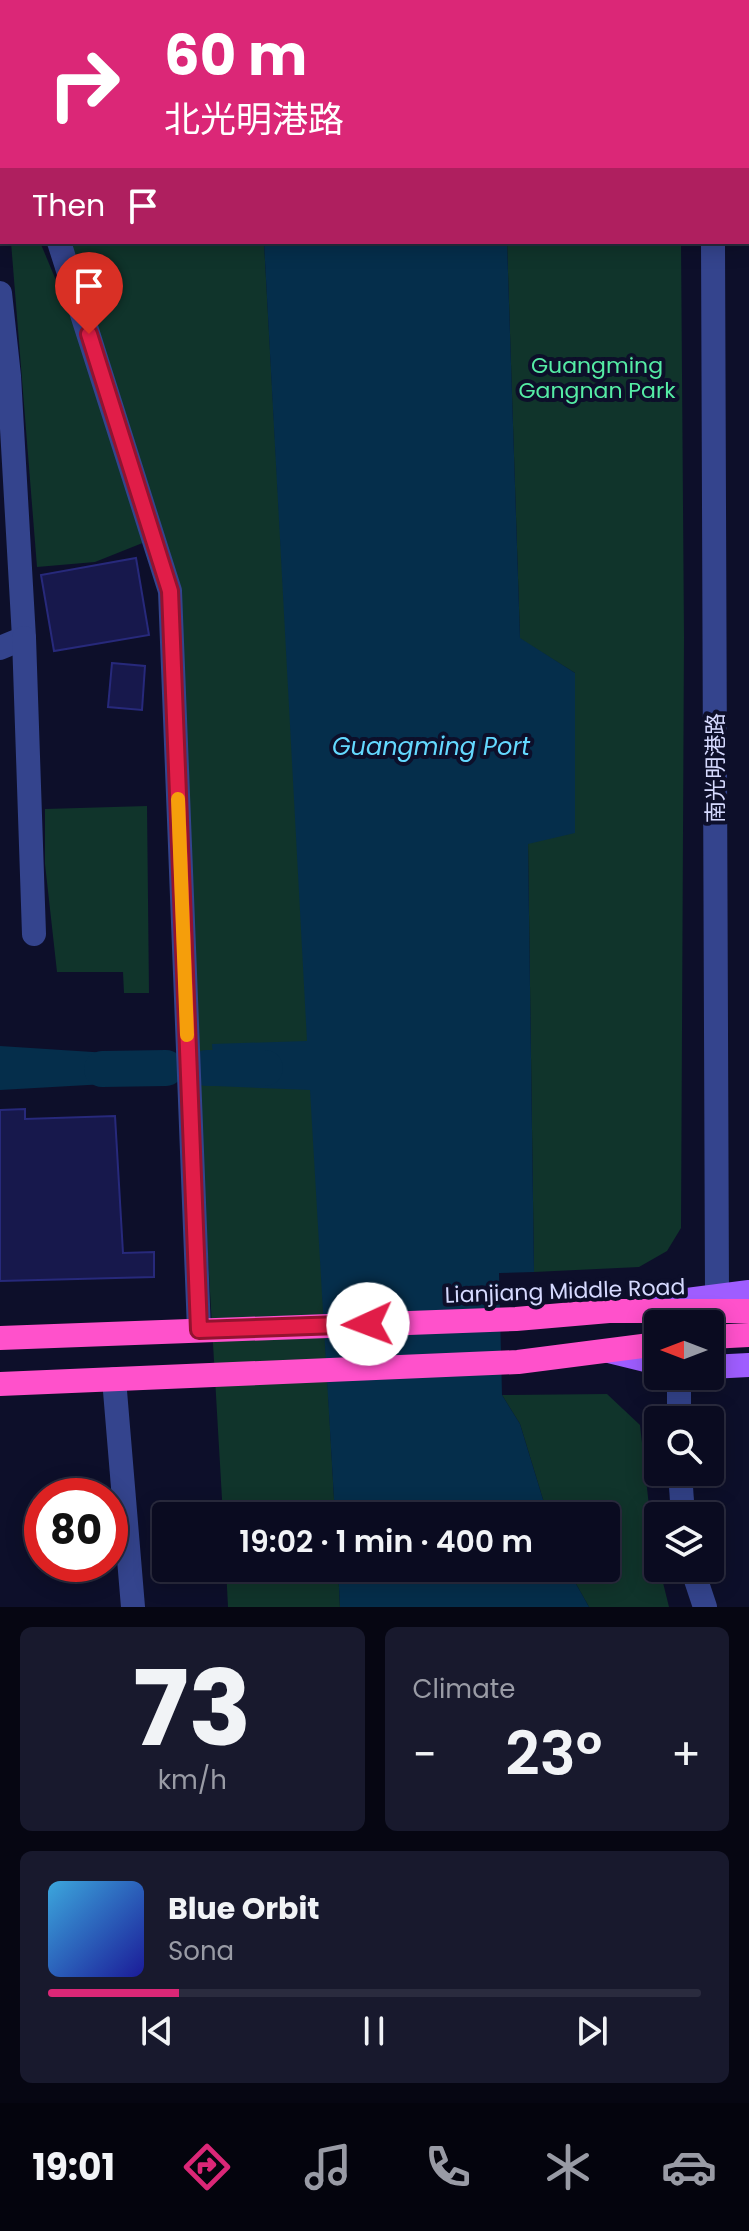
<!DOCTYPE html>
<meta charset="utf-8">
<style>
:root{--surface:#0a0b20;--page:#18192d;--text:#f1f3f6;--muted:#999ba5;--line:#2a2b3e;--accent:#db2777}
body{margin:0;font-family:Poppins,"Noto Sans SC",sans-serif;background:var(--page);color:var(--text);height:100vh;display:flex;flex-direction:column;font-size:30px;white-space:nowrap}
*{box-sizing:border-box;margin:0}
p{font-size:26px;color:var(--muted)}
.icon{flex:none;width:44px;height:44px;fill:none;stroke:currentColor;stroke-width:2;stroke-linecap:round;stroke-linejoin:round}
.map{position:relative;height:1607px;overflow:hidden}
.panel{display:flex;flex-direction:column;gap:20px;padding:20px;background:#060612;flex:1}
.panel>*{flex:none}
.hud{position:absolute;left:0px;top:0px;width:750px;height:244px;box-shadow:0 4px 20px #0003,0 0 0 2px var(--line);background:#db2777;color:#fff;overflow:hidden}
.needle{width:52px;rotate:270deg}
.fabs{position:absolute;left:644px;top:1310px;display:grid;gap:16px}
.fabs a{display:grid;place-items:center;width:80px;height:80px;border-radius:8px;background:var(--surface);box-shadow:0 4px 20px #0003,0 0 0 2px var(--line);font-size:40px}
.speed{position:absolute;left:24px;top:1478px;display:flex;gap:16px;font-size:40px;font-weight:700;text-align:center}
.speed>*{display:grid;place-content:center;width:104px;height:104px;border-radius:50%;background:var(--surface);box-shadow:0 4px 20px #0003,0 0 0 2px var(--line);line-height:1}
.speed .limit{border:12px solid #d22;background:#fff;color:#111}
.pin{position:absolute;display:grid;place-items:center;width:68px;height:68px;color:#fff;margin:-82px -34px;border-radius:50% 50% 50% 0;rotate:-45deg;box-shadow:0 0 8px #0007}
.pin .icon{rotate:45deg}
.me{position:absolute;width:88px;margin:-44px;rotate:268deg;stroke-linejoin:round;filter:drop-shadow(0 0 6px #0008)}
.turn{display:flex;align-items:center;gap:28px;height:168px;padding:0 32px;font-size:36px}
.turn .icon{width:104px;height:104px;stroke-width:2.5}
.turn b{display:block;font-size:56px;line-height:68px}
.then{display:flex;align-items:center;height:76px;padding:0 32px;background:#0003;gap:16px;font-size:30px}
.big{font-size:60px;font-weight:600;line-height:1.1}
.panel .tile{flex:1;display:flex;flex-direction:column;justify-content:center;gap:12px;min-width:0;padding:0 28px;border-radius:12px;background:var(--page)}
.panel .dial{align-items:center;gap:0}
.dial b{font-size:104px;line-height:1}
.song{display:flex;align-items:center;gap:24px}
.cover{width:96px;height:96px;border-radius:12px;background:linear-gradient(135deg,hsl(200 70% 55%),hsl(240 70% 35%))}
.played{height:8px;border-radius:4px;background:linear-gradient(90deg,var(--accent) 20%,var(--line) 20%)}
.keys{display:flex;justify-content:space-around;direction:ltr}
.heat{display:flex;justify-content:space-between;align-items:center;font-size:44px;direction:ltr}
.panel .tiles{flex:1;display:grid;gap:20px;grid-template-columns:1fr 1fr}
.tile:last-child{grid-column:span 2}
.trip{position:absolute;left:152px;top:1502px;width:468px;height:80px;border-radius:8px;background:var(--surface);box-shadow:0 4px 20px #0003,0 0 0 2px var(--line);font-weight:600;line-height:80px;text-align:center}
.tab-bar{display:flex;height:128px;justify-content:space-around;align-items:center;background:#04040d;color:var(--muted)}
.tab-bar .icon{width:56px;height:56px}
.tab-bar .current{color:var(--accent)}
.tab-bar b{font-size:36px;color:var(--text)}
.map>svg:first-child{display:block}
.green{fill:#10342b}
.water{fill:#052e4b}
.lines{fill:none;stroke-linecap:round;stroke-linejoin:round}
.river{stroke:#052e4b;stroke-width:36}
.building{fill:#17184c;stroke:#27297b;stroke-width:2}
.minor{stroke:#34448d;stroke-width:24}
.major{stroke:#9f5dff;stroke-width:24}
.highway{stroke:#ff51cb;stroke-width:24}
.route-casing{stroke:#92132f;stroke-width:20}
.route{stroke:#e11d48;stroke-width:14}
.slow{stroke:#f59e0b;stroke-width:14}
.labels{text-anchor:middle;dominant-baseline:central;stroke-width:8;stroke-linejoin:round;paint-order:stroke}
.park-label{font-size:22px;fill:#55eca5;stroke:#0d0f2a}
.street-label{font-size:22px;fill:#d6daff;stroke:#0d0f2a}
.water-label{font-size:24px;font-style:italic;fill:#64d9ff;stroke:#0d0f2a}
</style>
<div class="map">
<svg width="749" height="1607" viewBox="0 0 749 1607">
<rect width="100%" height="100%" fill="#0d0f2a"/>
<g class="green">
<path d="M11 242H40L73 321 145 542 95 562 37 567Z"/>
<path d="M69 242H264L335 1516H223L199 1102 178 582Z"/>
<path d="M507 242H681L684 637 681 1228 667 1251 639 1267 534 1272 528 843 575 832V673L520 639Z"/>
<path d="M147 806 149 993H124L123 972H57L45 864V809Z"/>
<path d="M607 1394 640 1425 653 1542 669 1607H589L567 1568H606V1516H548L520 1424 502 1395Z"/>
<path d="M226 1568H338L340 1607H228Z"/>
</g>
<g class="water">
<path d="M264 242H507L520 638 575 673V833L528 844 534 1272 499 1273 502 1395 520 1424 548 1516H335L310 1090 215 1086 212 1044 307 1041Z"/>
<path d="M0 1046 139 1055 152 1069 141 1082 0 1090Z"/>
<path d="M338 1568H567L589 1607H340Z"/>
</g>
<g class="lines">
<g class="river">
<path d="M207 1068H265"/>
<path d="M102 1069 166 1068"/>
</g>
</g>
<g class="building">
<path d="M136 558 149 635 54 651 41 575Z"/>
<path d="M112 663 145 666 142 710 108 707Z"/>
<path d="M25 1109V1119L115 1116 123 1253 154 1252V1277L0 1281V1110Z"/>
</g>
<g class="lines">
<g class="minor">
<path d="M2 0 3 2"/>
<path d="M719 2V0"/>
<path d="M0 100H2"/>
<path d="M0 170 2 169"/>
<path d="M59 242 170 591 199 1330"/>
<path d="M713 242 717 1294"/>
<path d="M0 293 9 376 24 638 0 648"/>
<path d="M24 638 34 934"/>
<path d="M114 1379 133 1607"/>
<path d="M679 1420V1376"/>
<path d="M680 1472 683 1516"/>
<path d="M692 1568 705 1607"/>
</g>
<g class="major">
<path d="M656 1304 749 1292"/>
<path d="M609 1351 658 1363"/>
<path d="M710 1367 749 1365"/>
</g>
<g class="highway">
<path d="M710 1337 749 1335"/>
<path d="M0 1338 516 1319 609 1311H749"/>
<path d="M0 1384 518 1362 658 1344"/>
</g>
</g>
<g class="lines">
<g class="route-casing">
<path id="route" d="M89 334 170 591 199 1330 368 1324"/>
</g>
<use href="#route" class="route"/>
<path class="slow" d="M178 799 187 1035"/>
</g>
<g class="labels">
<g class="park-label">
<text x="597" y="365">Guangming<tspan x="597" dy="25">Gangnan Park</tspan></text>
</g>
<g class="street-label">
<text transform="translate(715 768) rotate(-90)">南光明港路</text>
<text transform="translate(565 1291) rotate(-2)">Lianjiang Middle Road</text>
</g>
<g class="water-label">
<text x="431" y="746">Guangming Port</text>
</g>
</g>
</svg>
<div class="fabs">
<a><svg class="needle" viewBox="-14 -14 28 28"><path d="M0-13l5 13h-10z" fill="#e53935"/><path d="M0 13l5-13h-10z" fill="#999ba5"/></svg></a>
<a><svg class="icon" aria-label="search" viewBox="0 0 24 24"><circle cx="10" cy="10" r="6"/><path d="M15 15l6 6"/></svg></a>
<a><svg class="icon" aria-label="layers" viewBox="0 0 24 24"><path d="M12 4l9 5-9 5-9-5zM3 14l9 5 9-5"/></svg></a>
</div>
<div class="speed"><div class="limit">80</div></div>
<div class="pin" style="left:89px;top:334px;background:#d93025"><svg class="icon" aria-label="arrive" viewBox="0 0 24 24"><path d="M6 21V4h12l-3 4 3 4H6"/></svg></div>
<svg class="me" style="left:368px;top:1324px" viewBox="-20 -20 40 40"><circle r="19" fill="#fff"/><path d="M0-13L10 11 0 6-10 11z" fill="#e11d48"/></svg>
<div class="trip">19:02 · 1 min · 400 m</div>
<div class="hud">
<div class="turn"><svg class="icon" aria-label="right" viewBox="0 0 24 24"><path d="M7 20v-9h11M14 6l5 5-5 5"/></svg><div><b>60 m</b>北光明港路</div></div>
<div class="then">Then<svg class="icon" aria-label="arrive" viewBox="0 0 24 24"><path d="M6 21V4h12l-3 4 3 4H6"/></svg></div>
</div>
</div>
<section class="panel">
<div class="tiles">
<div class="tile dial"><b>73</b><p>km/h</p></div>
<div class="tile"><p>Climate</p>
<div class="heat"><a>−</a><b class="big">23°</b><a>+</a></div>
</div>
<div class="tile">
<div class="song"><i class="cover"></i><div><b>Blue Orbit</b><p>Sona</p></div></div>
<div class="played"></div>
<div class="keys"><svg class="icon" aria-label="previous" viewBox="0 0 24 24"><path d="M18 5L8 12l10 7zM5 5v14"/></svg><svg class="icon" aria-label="pause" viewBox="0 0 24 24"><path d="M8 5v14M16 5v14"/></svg><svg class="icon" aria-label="next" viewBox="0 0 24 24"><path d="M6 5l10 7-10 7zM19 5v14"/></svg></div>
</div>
</div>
</section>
<nav class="tab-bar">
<b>19:01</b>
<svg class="icon current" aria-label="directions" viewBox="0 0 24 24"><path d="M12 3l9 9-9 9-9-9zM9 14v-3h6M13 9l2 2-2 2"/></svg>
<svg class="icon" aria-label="music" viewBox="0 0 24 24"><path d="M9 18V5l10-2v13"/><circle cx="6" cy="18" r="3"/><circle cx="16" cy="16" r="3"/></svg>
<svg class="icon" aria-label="phone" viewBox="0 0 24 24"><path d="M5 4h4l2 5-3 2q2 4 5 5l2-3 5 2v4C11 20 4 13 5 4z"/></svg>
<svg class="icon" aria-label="climate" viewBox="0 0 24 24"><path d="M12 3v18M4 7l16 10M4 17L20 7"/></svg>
<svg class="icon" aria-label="car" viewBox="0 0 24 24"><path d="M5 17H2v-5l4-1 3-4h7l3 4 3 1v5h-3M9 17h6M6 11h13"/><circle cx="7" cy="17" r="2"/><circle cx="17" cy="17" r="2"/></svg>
</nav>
